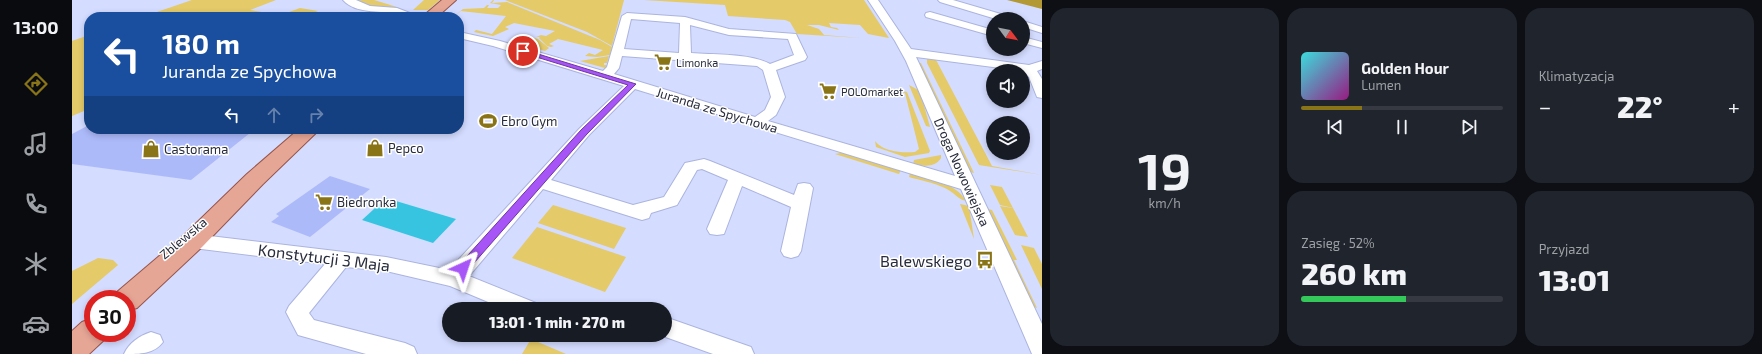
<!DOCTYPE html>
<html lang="pl">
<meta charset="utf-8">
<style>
:root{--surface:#171b24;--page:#20242c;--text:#f1f3f6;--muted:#9ea1a6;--line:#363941;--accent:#8a7418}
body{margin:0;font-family:"Exo 2",sans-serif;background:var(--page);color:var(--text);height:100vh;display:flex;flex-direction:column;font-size:15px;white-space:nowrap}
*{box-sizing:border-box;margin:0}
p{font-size:13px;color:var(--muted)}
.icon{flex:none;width:22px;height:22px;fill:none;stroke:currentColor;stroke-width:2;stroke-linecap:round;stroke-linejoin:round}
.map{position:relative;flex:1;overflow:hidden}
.side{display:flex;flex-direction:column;gap:8px;padding:8px;background:#0d0f14;width:720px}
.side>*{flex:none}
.top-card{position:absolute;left:12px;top:12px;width:380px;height:122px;border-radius:16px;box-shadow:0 2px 6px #0003;background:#1a4fa0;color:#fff;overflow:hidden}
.needle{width:26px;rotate:122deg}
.fabs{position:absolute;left:914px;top:12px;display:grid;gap:8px}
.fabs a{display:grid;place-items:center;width:44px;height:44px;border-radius:50%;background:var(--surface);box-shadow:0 2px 6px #0003;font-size:20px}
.speed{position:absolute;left:12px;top:290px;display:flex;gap:8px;font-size:20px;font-weight:700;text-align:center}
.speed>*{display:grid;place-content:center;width:52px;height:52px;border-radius:50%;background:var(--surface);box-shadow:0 2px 6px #0003;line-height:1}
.speed .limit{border:6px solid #d22;background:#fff;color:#111}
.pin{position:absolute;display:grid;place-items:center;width:34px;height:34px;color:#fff;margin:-17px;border:2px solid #fff;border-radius:50%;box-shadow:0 1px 4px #0007}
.me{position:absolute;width:44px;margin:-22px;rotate:42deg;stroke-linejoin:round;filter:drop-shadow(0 0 3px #0008)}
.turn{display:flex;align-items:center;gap:14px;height:84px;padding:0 12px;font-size:18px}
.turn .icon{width:52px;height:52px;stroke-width:2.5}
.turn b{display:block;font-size:28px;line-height:34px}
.lanes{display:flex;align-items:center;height:38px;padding:0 12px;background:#0003;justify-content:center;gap:20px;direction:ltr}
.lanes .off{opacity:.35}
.big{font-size:30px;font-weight:800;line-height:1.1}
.side .widget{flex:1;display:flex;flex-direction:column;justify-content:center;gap:6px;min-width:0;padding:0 14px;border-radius:16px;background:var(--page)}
.side .dial{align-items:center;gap:0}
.dial b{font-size:52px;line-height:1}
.song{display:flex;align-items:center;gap:12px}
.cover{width:48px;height:48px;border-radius:6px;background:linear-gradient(135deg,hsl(180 70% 55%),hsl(310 70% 35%))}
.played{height:4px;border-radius:2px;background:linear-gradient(90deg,var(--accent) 30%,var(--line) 30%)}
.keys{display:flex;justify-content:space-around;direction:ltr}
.heat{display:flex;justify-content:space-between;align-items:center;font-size:22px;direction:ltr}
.charge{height:6px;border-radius:3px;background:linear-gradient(90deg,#34c759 52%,var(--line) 0)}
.side .tiles{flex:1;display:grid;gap:8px;grid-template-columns:repeat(3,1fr)}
.widget:first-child{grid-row:span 2}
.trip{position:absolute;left:370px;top:302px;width:230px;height:40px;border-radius:20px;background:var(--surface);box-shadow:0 2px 6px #0003;font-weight:800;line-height:40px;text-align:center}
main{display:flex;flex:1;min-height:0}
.tab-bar{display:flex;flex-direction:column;width:72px;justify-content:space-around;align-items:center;background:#090b0e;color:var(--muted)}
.tab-bar .icon{width:28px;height:28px}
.tab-bar .current{color:var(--accent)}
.tab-bar b{font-size:18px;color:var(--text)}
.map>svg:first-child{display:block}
.green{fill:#e4ca69}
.forest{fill:#b29933}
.water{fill:#36c4e1}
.building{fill:#adbafa}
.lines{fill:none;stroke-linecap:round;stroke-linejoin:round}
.minor-casing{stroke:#abb4de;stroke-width:2}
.major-casing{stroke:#985449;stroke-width:2}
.minor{fill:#fff;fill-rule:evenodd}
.major{fill:#e6a696;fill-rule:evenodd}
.route{fill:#a855f7;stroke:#6d37a1}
.labels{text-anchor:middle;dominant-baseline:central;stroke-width:3;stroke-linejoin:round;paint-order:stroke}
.far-poi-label{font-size:11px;fill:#282c3c;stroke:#fff;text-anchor:start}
.street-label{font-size:13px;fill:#282c3c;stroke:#fff}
.poi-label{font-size:13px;fill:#282c3c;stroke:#fff;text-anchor:start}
.near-street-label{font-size:16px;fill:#282c3c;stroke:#fff}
.near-poi-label{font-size:16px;fill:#282c3c;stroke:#fff;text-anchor:end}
</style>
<main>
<nav class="tab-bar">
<b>13:00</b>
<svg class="icon current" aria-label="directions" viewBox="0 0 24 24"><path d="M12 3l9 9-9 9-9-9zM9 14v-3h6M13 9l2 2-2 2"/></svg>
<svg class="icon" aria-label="music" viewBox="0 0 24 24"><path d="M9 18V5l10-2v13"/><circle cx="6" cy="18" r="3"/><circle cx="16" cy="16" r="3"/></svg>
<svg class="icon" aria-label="phone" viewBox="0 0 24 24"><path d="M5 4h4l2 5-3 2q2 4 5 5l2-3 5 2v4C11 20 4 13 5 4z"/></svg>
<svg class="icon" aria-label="climate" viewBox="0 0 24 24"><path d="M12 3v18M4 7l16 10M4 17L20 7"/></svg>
<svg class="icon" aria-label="car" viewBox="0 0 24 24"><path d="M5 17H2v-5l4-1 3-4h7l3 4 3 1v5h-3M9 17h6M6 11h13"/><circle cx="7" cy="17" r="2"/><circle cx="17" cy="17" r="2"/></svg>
</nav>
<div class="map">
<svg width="970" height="354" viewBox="0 0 970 354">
<rect width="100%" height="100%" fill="#d4dcff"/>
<g class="green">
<path d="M120 0H204L178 10 209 15 228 8 246 11 232 17H70Z"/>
<path d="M279 0H302L325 7 327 10 299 8Z"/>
<path d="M352 0H368L356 10H341Z"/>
<path d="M421 0H422L420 3 435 2 528 40 540 47 538 55 525 57 513 56 517 53 523 55 531 50 486 39 477 44 482 46 479 47 475 46 467 38 468 37H464L469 35 474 36 483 31 442 23 433 27 437 29 421 36 402 32 404 30 420 34 434 16 389 11 381 17 391 9 412 8 415 5H417L415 8H426L429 5 418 3Z"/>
<path d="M433 0H552L540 46 515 32Z"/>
<path d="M572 0H792L817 38 796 34 788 25 757 23 759 27 765 28 767 30 747 25H735L747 29 752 35 789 38 725 34 718 22 713 20 656 16 653 5Z"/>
<path d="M17 35V109L0 116V41Z"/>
<path d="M462 38 466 39 477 48 473 51 450 44Z"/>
<path d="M537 56 535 63H532V65H535L533 68 508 61Z"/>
<path d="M855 57 863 58 920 166 970 175 907 165 855 63Z"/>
<path d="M846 63H849L902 173 898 172Z"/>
<path d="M837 85 848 91 858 127 854 126Z"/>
<path d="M816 88 835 92 858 151 857 153 833 157 804 147 803 141C811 152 830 153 843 152L847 149 833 93Z"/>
<path d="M768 153H774L829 170 827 174 763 154Z"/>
<path d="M869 155V158C863 168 851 166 841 164L842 160Z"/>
<path d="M838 173C857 179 883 182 894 201 885 199 882 192 873 188 862 183 848 180 837 177Z"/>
<path d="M918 185 930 187 941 208 928 205Z"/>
<path d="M888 204 897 206 902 239Z"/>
<path d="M481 205 554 228 542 249 466 223Z"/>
<path d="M928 206 941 208 956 237 943 235Z"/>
<path d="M916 209 920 210 945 260H942L965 308 962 307Z"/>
<path d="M465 227 554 257 533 292 440 258Z"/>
<path d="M949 245 962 248 970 264V289Z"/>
<path d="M26 258 41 260 46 265 0 304V271Z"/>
<path d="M459 339 494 354H450Z"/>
</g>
<path class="forest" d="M935 0H970V9Z"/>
<path class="water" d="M314 198 384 219 361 243 290 220Z"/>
<g class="building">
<path d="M17 125V129H183L119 180 0 164V134Z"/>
<path d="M258 176 298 189 238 237 199 222 207 216 204 214Z"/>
</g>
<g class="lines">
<g class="minor-casing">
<g id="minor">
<path d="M271 0H284L298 6 325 8 343 15 344 17C334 17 332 16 322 14 306 10 284 14 271 0Z"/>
<path d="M796 0H806L839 49 957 65 970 61V69L965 71 970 79V98L965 97 957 77 951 71 844 57 970 324V354H960L889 189 563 89 517 135 479 180 561 205 592 197 613 163 632 159 638 161 722 195 726 184 732 183 738 184 741 188 729 251 726 256 719 258 712 256 709 251 719 207 670 186 652 234 645 235 638 234 635 229 656 180 630 169 625 170 605 205 579 213 577 218 570 220 471 189 397 276 464 303 467 309H433L378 286 314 271 274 267 237 313 242 320 333 343 342 347 345 354H294L226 335 214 312 217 306 253 264 121 248 114 246 111 241 114 236 121 234 314 257 377 270 507 129 552 86 421 46 387 38V32L428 41 531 71 535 67 550 16 555 13 613 17 657 29 724 34 735 57 733 60 704 70 713 97 704 115 696 121 883 176 834 61 823 41ZM559 19 608 23 607 53 552 49ZM618 25 657 35 716 39 722 55 698 64C678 53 642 55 619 53ZM550 56 685 66 691 70 699 97 693 110 683 117 542 74 547 68Z"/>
<path d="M866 0H881L939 17 940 19H924L868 2Z"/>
<path d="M858 12 921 30V36L854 17 853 15 854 13Z"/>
<path d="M951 21 970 27V33L951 27Z"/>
<path d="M951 37 970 42V48L951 43Z"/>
<path d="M593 317 679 347 682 354H641L588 335H593Z"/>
<path d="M79 332 88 335 91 342C82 354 69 354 52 354 57 343 67 336 79 332Z"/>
</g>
</g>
<g class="major-casing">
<g id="major">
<path d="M370 0H384L365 17H350Z"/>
<path d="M227 129H248L191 184 130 247 65 308 55 311V299H41L45 292 112 235 175 174Z"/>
<path d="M21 318V333H35L32 340 17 354H0V331L10 322Z"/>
</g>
</g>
<use href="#minor" class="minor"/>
<use href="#major" class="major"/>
</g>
<path class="route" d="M448 50H453L564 84 515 134 395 271H387L386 268 387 265 509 130 556 85 448 52Z"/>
<defs>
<g id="supermarket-bare" transform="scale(1.38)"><path d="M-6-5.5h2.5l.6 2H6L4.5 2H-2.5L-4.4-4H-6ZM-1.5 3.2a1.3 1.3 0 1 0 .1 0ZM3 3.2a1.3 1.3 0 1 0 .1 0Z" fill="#8a7418" stroke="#fff" stroke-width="2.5" paint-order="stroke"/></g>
<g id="stadium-bare" transform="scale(1.38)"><path d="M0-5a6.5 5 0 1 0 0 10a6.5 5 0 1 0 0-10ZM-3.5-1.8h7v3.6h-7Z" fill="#8a7418" stroke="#fff" stroke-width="2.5" paint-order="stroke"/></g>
<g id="shop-bare" transform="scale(1.38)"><path d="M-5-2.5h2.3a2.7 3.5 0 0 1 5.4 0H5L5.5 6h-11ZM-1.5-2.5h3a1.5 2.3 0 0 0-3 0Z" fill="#8a7418" stroke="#fff" stroke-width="2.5" paint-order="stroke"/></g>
<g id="bus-bare" transform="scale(1.38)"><path d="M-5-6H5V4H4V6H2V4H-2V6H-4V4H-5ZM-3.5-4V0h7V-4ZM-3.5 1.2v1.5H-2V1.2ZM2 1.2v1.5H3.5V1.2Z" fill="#8a7418" stroke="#fff" stroke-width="2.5" paint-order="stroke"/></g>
</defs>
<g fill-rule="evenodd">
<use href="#supermarket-bare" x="591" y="62"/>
<use href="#supermarket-bare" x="756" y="91"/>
<use href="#stadium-bare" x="416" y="121"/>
<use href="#shop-bare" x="303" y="148"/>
<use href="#shop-bare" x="79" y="149"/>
<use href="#supermarket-bare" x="252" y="202"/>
<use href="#bus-bare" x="913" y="260"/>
</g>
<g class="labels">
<g class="far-poi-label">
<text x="604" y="62">Limonka</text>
<text x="769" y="91">POLOmarket</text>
</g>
<g class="street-label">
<text transform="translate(645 110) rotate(17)">Juranda ze Spychowa</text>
<text transform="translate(890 172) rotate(66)">Droga Nowowiejska</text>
<text transform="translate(111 238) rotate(-40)">Zblewska</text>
</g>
<g class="poi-label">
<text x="429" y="121">Ebro Gym</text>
<text x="316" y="148">Pepco</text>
<text x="92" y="149">Castorama</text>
<text x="265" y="202">Biedronka</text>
</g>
<g class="near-street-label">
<text transform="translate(252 257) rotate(7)">Konstytucji 3 Maja</text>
</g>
<g class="near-poi-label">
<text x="900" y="260">Balewskiego</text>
</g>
</g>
</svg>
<div class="fabs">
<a><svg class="needle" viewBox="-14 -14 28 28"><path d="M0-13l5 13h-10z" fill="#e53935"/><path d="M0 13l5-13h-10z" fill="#9ea1a6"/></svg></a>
<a><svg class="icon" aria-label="sound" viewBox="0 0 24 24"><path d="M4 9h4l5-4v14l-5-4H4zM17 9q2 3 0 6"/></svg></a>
<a><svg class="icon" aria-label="layers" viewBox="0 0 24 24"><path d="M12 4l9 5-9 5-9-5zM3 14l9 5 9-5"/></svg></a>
</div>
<div class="speed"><div class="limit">30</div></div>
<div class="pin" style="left:451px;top:51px;background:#d93025"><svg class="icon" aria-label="arrive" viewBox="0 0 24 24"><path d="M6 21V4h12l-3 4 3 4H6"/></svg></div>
<svg class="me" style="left:391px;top:268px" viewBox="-20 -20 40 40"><path d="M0-17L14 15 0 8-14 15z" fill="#a855f7" stroke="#fff" stroke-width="4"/></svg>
<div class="trip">13:01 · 1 min · 270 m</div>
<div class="top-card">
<div class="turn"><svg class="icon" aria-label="left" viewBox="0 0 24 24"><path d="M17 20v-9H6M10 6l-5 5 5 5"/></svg><div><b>180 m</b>Juranda ze Spychowa</div></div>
<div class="lanes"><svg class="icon" aria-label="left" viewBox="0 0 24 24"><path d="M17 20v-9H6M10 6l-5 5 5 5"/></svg><svg class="icon off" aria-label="ahead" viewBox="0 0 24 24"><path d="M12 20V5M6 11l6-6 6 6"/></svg><svg class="icon off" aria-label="right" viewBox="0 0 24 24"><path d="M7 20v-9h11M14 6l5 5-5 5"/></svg></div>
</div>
</div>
<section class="side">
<div class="tiles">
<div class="widget dial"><b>19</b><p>km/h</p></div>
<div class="widget">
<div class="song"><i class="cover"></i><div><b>Golden Hour</b><p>Lumen</p></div></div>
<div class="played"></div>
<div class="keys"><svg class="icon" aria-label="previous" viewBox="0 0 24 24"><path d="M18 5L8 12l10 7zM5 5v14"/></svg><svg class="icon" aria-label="pause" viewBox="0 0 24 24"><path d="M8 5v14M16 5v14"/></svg><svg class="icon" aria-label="next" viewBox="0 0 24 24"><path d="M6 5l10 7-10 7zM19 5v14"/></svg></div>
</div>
<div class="widget"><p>Klimatyzacja</p>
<div class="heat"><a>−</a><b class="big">22°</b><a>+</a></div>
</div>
<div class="widget"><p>Zasięg · 52%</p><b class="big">260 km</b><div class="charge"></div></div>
<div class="widget"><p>Przyjazd</p><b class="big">13:01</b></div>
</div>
</section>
</main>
